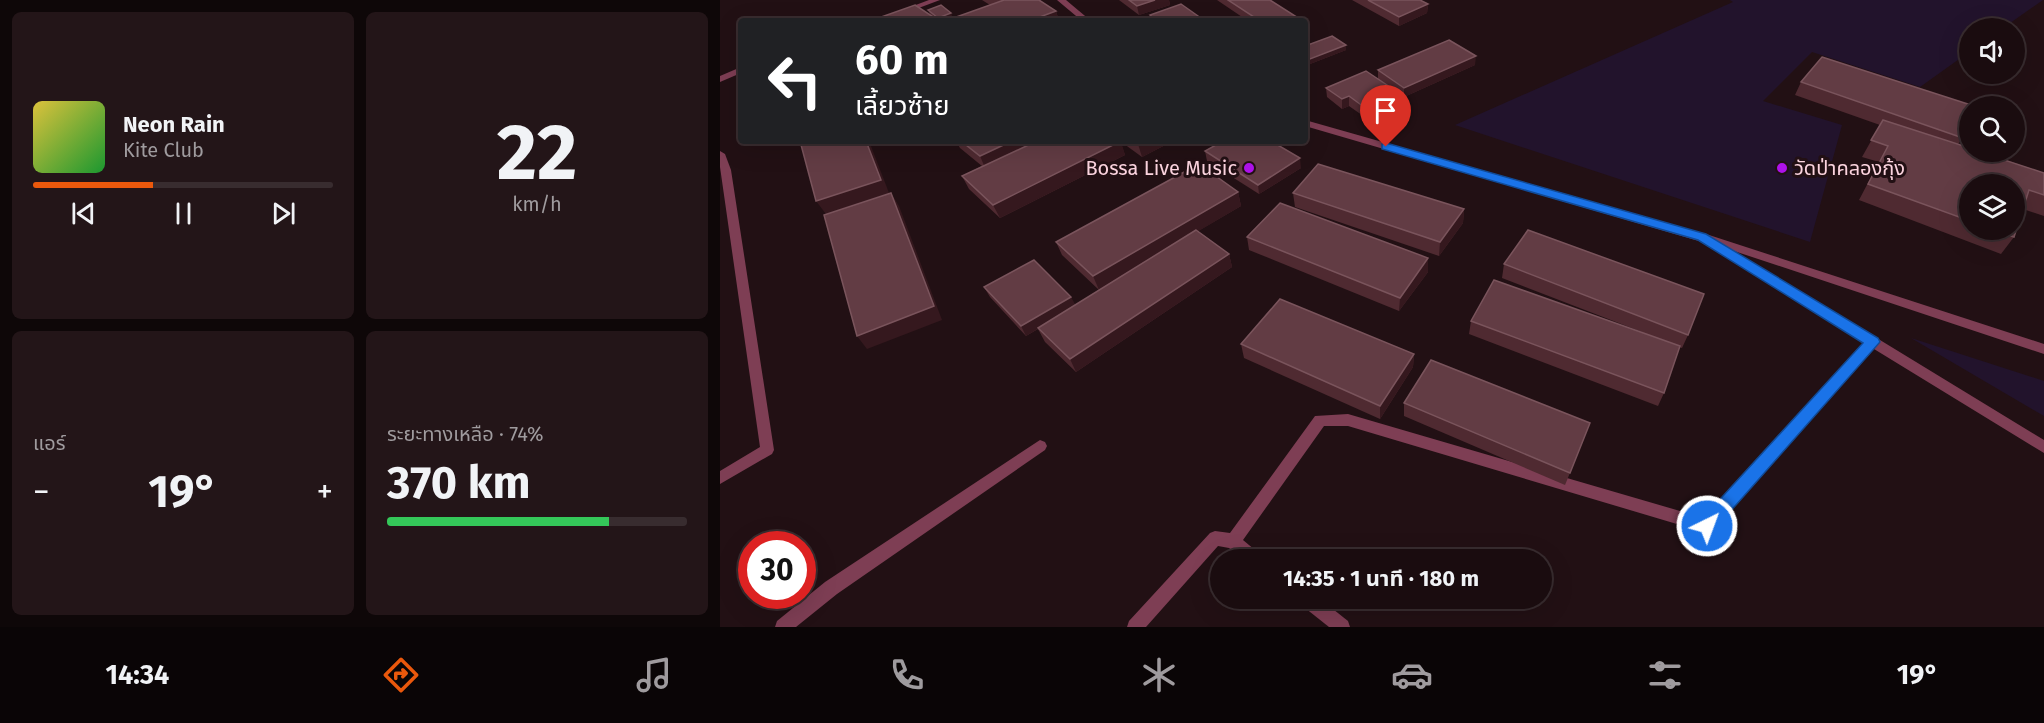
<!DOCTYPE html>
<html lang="th">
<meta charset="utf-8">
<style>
:root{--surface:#1a0c0f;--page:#231518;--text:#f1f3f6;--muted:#9f9b9e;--line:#382c2f;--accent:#ea580c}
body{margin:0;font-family:"Fira Sans","Noto Sans Thai",sans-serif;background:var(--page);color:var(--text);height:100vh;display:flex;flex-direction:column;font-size:22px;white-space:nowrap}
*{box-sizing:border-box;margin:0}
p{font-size:20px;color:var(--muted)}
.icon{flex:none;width:33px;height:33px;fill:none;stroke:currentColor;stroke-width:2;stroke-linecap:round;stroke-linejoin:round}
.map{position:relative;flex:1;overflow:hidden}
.drawer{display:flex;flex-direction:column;gap:12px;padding:12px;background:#0e0708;width:720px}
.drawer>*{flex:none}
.banner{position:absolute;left:18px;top:18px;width:570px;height:126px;border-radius:6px;box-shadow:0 6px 24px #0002,0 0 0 2px var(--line);background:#202124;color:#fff;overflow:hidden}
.buttons{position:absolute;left:1239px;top:18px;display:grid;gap:12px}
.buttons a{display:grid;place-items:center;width:66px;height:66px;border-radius:50%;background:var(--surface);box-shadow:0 6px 24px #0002,0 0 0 2px var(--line);font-size:30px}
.speed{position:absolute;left:18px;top:531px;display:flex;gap:12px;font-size:30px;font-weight:700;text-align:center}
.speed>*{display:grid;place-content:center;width:78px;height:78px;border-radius:50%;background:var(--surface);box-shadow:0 6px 24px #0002,0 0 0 2px var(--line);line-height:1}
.speed .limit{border:9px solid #d22;background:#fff;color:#111}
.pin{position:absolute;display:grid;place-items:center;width:51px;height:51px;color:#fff;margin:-62px -26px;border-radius:50% 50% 50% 0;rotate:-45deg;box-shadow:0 0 6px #0007}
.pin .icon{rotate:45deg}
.me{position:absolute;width:66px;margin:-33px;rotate:42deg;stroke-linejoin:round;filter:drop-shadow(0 0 4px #0008)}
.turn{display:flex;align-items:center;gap:21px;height:126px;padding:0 18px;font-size:27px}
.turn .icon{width:78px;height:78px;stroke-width:2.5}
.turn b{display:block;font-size:42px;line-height:51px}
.big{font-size:45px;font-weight:700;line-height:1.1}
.drawer .widget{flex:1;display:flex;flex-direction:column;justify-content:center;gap:9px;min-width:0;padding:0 21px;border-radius:9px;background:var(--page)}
.drawer .dial{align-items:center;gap:0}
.dial b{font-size:78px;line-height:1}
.song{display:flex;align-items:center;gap:18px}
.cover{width:72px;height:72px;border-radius:9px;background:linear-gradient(135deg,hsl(50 70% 55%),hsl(130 70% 35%))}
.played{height:6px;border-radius:3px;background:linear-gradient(90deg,var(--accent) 40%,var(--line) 40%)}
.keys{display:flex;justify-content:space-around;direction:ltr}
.heat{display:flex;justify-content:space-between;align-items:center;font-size:33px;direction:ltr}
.charge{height:9px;border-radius:4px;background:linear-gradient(90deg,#34c759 74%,var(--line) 0)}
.drawer .tiles{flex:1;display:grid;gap:12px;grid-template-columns:repeat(2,1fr)}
.trip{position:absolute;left:490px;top:549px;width:342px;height:60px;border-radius:30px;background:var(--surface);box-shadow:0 6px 24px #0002,0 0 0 2px var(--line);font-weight:700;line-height:60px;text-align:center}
.tab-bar{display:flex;height:96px;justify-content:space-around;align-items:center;background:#0a0506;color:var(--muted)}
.tab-bar .icon{width:42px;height:42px}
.tab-bar .current{color:var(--accent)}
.tab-bar b{font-size:27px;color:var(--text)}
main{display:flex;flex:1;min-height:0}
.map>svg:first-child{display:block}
.green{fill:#22132c}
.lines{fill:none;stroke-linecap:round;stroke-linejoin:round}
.minor{fill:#7e3e54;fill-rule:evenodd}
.tertiary{fill:#7e3e54;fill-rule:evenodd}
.wall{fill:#4f2a31;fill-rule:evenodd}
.shaded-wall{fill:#35181e}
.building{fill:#623c44;stroke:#7a545c;stroke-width:1.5}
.route{fill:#1a73e8;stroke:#114b97;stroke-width:1.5}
.poi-dot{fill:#ae12ea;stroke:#221014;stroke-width:2}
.labels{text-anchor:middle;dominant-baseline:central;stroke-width:6;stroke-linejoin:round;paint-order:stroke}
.poi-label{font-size:20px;fill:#fcd4df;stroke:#221014;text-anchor:end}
</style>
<main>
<section class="drawer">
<div class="tiles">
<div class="widget">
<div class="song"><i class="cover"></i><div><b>Neon Rain</b><p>Kite Club</p></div></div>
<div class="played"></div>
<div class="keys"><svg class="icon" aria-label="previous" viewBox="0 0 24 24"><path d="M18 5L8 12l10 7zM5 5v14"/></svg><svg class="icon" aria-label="pause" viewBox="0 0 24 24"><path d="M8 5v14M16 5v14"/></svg><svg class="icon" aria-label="next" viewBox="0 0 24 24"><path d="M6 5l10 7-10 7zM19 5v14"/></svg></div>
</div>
<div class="widget dial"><b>22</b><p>km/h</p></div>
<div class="widget"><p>แอร์</p>
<div class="heat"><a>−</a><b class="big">19°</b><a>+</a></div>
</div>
<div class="widget"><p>ระยะทางเหลือ · 74%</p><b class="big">370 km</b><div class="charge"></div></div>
</div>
</section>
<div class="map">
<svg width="1324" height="627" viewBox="0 0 1324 627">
<rect width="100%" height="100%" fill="#221014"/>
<g class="green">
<path d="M1010 0H1323L1283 28H1250L1249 52 1200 87 1092 52 1043 101 1122 125 1090 242 735 125 1013 2Z"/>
<path d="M1191 338 1324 381V416Z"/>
</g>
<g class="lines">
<g class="minor">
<path d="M337 0H346L371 21H362Z"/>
<path d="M585 120 986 234 1324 344V354L1014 251 1324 440V453L1154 349 992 531 987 533 628 426H604L523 540 541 555 544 560H524L509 548 498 546 426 627H407L409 621 490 533 495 531 510 533 595 416 628 414 984 518 1145 343 996 251 994 248 996 246 585 126Z"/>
<path d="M0 151 5 154 11 170 54 450 52 454 0 484V471L40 447 0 167Z"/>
<path d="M320 440 325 442 327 446 325 450 117 594 76 627H55L57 621 105 582Z"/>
<path d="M578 598H599L628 621 630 627H609L580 604Z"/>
</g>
<g class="tertiary">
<path d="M209 0H220L164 21H153Z"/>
<path d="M21 67V73L0 82V76Z"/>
</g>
</g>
<g class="wall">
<path d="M262 0H319L336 11 339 21H225L270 5Z"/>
<path d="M399 0H449L450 5 419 15Z"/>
<path d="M497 0H550L583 21H528Z"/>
<path d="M632 0H700L708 4 707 13 679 26Z"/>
<path d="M208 10 233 18 224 21H218L210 14Z"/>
<path d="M430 15 485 21H431Z"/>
<path d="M626 45V50L590 64 585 60V46Z"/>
<path d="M755 65 684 97 682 96V105L649 120 629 106 622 109 607 97 606 88 658 79V70Z"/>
<path d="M1081 82 1243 138 1238 144 1324 173V216L1303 209 1294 237 1281 254 1139 200 1159 162 1142 157 1160 125 1075 95ZM1250 184 1294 230H1250Z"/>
<path d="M236 141H400L405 155 280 218 249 189 242 176 262 166 240 148Z"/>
<path d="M400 141H453L422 157Z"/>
<path d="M485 151 581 168 539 194 487 161Z"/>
<path d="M518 192 521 206 478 231 509 254 512 267 356 372 325 342 318 329 306 336 270 297 264 287 355 305 401 277 379 290 342 255 336 242Z"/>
<path d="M573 193 744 209 743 223 719 256 575 207Z"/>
<path d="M527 237 708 272 679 311 529 250Z"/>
<path d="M784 264 968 335 962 348 959 347 944 393 938 406 749 334 751 321 922 332 782 278Z"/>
<path d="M521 344 694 354 693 367 660 419 524 358Z"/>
<path d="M684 403 865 436 845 485 684 416Z"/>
</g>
<g class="shaded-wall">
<path d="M435 0H449L450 5 419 15 417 6Z"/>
<path d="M708 4 707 13 679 26V17Z"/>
<path d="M336 11 339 21H309Z"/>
<path d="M231 13 233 18 224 21H219L218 18Z"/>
<path d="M626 45V50L590 64V59Z"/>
<path d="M756 56 755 65 684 97V88Z"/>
<path d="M682 95V105L649 120 648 110Z"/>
<path d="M629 96V106L622 109V99Z"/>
<path d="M146 141H149L169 193 106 214 96 201Z"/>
<path d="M292 141H325L266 170 260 156Z"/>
<path d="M401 141 405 155 280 218 273 205Z"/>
<path d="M424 141H453L422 157 418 144Z"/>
<path d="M580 158 581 168 539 194 538 185Z"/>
<path d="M518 192 521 206 379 290 373 276Z"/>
<path d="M171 193 179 206 222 320 147 349 137 336Z"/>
<path d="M744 209 743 223 719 256 720 242Z"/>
<path d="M509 254 512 267 356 372 350 359Z"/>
<path d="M708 258V272L679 311 680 298Z"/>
<path d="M351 297 356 306 306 336 301 326Z"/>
<path d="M694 354 693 367 660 419V406Z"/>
</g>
<g class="building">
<path d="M284 0H319L336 11 309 21H225Z"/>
<path d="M409 0H435L417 6Z"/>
<path d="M508 0H550L583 21H540Z"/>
<path d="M648 0H700L708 4 679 17Z"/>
<path d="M461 4 485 21H437L430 15Z"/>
<path d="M195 5 215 18 208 21H150Z"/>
<path d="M221 5 231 13 218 18 208 10Z"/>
<path d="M612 36 626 45 590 59 585 55V46Z"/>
<path d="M729 40 756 56 684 88 658 70Z"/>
<path d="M1102 57 1254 106H1250V125L1243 138 1081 82Z"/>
<path d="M646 71 682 95 648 110 629 96 622 99 606 88Z"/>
<path d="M1163 120 1250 148V152H1260L1324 173V195L1309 190 1294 237 1273 230H1294V184H1250V221L1148 184 1168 146 1151 140Z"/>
<path d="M80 141H146L161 180 96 201Z"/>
<path d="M241 141H292L260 156Z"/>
<path d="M317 141H401L273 205 242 176Z"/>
<path d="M415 141H424L418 144Z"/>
<path d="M503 141H551L580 158 538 185 485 151Z"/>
<path d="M479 164 518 192 373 276 336 242Z"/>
<path d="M598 164 744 209 720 242 573 193Z"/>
<path d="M171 193 214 306 137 336 104 215Z"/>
<path d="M560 203 708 258 680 298 527 237Z"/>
<path d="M476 230 509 254 350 359 318 328Z"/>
<path d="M808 230 984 294 968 335 784 264Z"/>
<path d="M314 260 351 297 301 326 264 287Z"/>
<path d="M774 280 960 346 944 393 751 321Z"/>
<path d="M560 299 694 354 660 406 521 344Z"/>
<path d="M711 360 870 423 850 473 684 403Z"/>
</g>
<path class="route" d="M666 143 986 234 1158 338 1160 342 993 531 987 533 981 531 978 526 981 520 1143 343 978 240 662 149V144Z"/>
<g class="poi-dot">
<circle cx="529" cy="168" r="6"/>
<circle cx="1062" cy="168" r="6"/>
</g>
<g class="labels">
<g class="poi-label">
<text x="517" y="168">Bossa Live Music</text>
<text x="1074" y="168" text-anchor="start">วัดป่าคลองกุ้ง</text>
</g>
</g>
</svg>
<div class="buttons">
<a><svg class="icon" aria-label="sound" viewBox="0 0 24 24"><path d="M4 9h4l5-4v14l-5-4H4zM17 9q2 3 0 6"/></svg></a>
<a><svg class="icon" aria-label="search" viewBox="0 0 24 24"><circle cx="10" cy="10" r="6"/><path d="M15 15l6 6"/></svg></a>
<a><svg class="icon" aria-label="layers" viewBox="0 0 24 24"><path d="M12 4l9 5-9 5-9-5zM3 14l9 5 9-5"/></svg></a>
</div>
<div class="speed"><div class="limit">30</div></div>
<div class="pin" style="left:666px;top:147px;background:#d93025"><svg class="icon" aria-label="arrive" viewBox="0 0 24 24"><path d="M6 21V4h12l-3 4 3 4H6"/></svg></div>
<svg class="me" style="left:987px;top:526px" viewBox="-20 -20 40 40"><circle r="17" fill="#1a73e8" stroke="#fff" stroke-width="3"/><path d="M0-11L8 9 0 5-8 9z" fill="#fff"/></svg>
<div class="trip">14:35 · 1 นาที · 180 m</div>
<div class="banner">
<div class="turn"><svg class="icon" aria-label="left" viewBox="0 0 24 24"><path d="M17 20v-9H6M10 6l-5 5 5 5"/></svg><div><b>60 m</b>เลี้ยวซ้าย</div></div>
</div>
</div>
</main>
<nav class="tab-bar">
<b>14:34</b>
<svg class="icon current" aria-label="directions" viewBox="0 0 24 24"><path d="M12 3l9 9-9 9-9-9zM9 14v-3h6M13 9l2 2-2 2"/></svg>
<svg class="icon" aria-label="music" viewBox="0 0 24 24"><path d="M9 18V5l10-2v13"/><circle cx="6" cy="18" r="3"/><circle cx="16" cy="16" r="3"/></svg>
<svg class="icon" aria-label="phone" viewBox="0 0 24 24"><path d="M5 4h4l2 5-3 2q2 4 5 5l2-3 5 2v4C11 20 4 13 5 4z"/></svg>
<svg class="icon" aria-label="climate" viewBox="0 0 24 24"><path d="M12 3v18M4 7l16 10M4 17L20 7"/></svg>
<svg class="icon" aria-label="car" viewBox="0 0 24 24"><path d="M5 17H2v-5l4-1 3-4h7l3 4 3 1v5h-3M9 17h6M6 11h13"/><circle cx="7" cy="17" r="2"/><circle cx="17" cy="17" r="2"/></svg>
<svg class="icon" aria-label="filters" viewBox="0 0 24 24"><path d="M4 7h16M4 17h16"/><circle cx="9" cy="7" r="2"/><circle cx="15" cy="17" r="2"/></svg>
<b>19°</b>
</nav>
